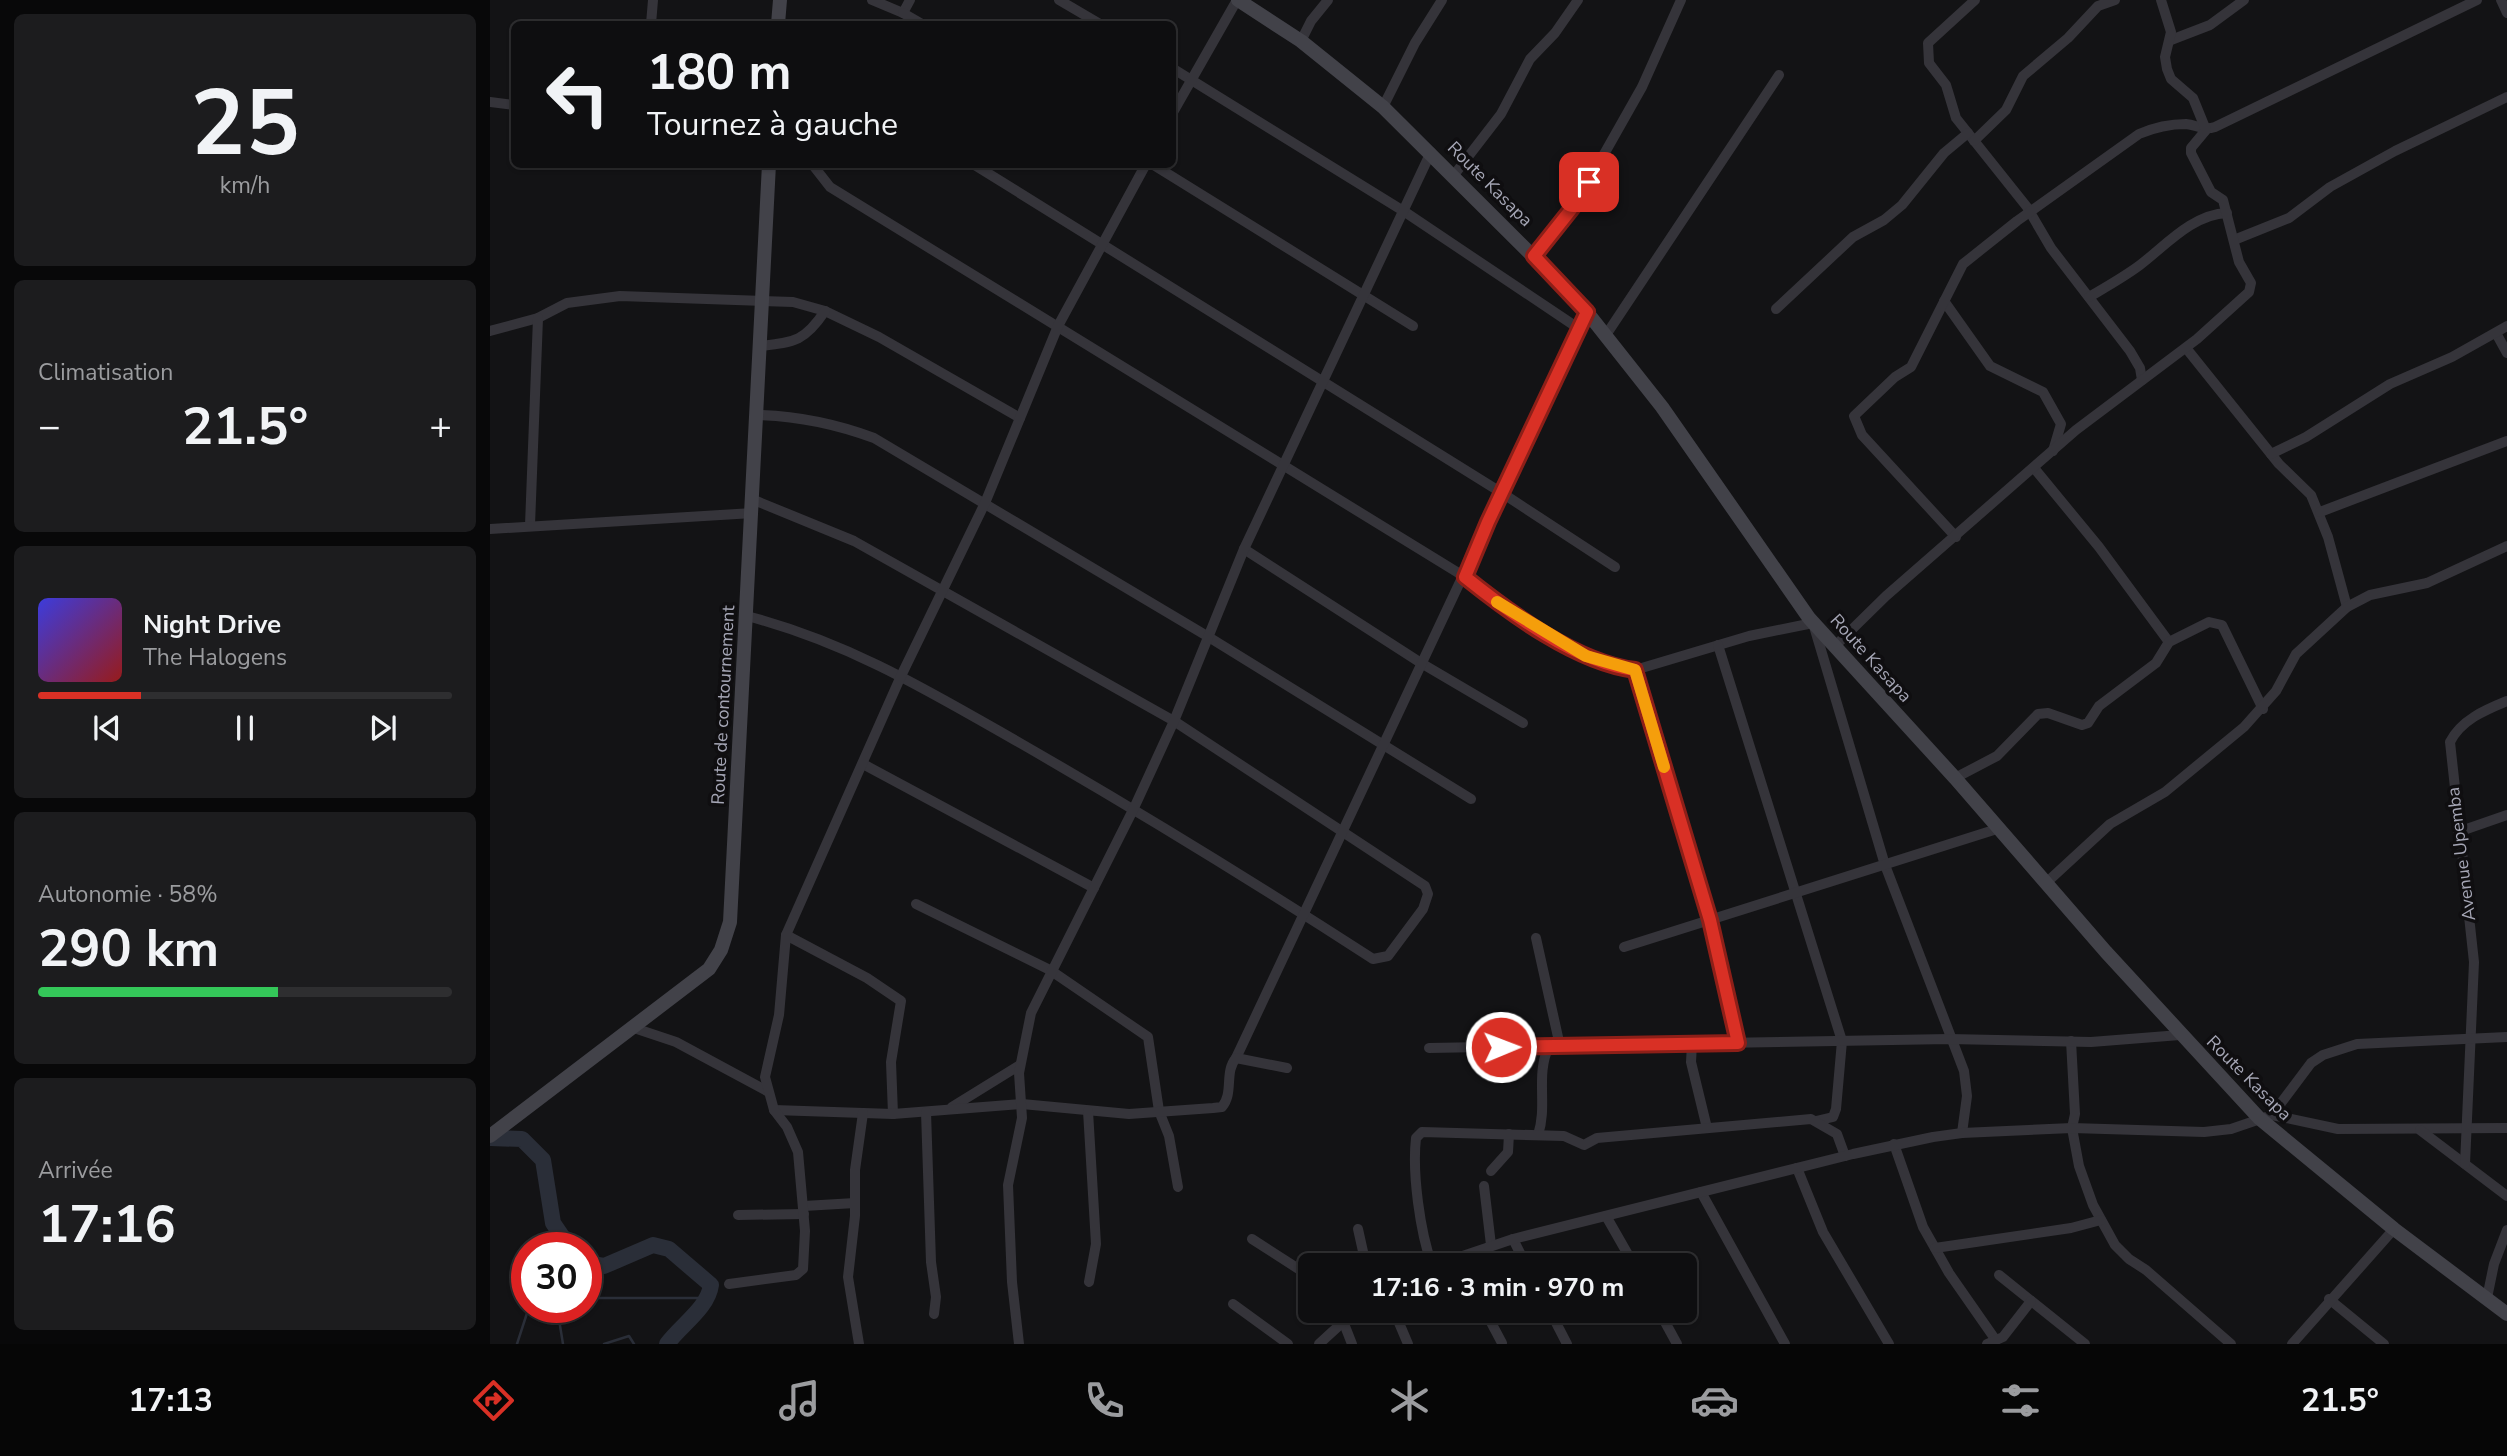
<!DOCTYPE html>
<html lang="fr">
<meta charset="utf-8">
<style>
:root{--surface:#0e0e10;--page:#1c1c1e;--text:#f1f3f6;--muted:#9b9c9f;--line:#2e2e30;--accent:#d93025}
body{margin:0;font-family:"Nunito Sans",sans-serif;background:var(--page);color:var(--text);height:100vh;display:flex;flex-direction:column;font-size:26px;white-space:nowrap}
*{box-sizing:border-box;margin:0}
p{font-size:23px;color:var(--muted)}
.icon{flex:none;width:38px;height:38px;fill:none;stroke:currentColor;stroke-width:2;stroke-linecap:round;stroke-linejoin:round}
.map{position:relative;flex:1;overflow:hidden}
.sheet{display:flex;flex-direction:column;gap:14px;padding:14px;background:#080809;width:490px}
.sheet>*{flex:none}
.banner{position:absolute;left:21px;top:21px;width:665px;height:147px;border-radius:10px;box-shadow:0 2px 5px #0004,0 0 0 2px var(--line);background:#0e0e10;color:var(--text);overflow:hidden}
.speed{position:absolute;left:21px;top:1232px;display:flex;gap:14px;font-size:35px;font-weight:700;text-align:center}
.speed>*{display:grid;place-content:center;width:91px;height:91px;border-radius:50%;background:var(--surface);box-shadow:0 2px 5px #0004,0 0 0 2px var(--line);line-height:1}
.speed .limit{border:10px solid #d22;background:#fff;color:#111}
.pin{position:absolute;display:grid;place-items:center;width:60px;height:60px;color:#fff;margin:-30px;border-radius:14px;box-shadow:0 4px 10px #0006}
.me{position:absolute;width:77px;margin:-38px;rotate:89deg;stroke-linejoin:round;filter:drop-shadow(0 0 5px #0008)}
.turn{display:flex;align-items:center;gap:24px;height:147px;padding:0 21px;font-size:32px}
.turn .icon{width:91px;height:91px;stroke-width:2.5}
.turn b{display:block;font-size:49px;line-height:60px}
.big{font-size:52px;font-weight:700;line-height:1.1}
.sheet .tile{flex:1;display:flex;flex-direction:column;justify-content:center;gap:10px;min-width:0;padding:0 24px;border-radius:10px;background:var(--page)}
.sheet .dial{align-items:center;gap:0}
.dial b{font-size:91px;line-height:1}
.song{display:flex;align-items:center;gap:21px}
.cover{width:84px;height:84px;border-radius:10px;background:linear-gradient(135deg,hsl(240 70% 55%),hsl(0 70% 35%))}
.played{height:7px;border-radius:4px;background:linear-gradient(90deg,var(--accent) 25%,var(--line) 25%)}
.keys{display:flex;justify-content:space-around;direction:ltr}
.heat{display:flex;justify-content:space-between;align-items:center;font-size:38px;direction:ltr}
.charge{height:10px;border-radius:5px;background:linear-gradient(90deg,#34c759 58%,var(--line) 0)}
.trip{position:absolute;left:808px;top:1253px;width:399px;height:70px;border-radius:10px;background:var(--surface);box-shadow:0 2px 5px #0004,0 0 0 2px var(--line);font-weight:700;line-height:70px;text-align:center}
.tab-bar{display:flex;height:112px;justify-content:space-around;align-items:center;background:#060606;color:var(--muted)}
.tab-bar .icon{width:49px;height:49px}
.tab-bar .current{color:var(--accent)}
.tab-bar b{font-size:32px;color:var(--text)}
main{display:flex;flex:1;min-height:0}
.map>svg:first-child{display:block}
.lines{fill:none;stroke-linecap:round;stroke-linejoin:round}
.stream{stroke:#2a2e38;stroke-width:2.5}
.river{stroke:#2a2e38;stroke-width:16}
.street{stroke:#35343a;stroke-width:10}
.secondary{stroke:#424249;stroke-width:14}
.route-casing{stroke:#8d1f18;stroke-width:18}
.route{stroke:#d93025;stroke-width:12}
.slow{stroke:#f59e0b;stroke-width:12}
.labels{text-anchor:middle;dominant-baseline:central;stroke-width:7;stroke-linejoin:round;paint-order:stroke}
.street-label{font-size:18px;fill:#a5a6b5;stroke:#0f0e10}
</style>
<main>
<section class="sheet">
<div class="tile dial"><b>25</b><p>km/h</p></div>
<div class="tile"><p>Climatisation</p>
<div class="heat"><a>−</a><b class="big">21.5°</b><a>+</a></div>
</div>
<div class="tile">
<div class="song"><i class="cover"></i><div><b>Night Drive</b><p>The Halogens</p></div></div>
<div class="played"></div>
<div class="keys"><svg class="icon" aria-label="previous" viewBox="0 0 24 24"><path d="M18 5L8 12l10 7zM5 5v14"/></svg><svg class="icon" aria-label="pause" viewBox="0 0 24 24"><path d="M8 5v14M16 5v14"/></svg><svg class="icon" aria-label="next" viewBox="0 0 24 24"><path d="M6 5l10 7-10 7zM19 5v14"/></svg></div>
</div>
<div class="tile"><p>Autonomie · 58%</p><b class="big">290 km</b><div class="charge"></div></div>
<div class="tile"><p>Arrivée</p><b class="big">17:16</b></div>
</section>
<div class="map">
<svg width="2017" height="1344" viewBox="0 0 2017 1344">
<rect width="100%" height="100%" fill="#131315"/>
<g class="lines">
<g class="stream">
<path d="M60 1248 66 1228"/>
<path d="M96 1298H219"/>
<path d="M67 1307 73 1344"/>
<path d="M27 1344 39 1307"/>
<path d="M114 1344 139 1336 144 1344"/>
</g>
<g class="river">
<path d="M0 1138 32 1139 53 1160 63 1223 80 1248"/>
<path d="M96 1263 114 1266 163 1245 179 1249 221 1285C218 1308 191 1325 177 1344"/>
</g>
<g class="street">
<path d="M382 0 413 13 420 0"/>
<path d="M569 0 610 24"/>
<path d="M1485 0 1438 43 1439 63 1456 85 1466 118 1537 207 1561 248 1640 351 1650 368 1652 380"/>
<path d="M2011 0 2017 13"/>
<path d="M413 13 432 24"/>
<path d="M161 24 163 0"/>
<path d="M1681 40 1720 25 1754 0"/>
<path d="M811 41 821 21 838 0"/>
<path d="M682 68 915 212 1088 328"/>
<path d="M0 102 24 105"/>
<path d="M893 107 925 43 952 0"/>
<path d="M682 114 747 0"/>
<path d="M1484 141 1516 110 1533 76 1578 38 1608 6 1625 0"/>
<path d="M322 164 340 187 975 577 1001 598 1096 656 1145 670 1259 636 1323 623 1395 865 1474 1071 1477 1096 1472 1133"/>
<path d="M483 164 1012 493 1125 567"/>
<path d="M662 164 923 326"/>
<path d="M964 175 1011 114 1040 59 1065 33 1088 0"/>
<path d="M1744 240 1799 218 1840 187 1905 151 2017 97"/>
<path d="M1044 256 1087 202 1152 87 1191 0"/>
<path d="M1599 297C1616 287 1634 277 1650 265 1675 246 1703 214 1737 213"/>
<path d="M1454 301 1500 366 1553 392 1571 424 1563 451"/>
<path d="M1286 309 1363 237 1394 220 1412 205 1454 153 1478 133"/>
<path d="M0 331 48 318 77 303 130 296 303 302 335 311 389 337 530 418"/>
<path d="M2006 333 2017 353"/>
<path d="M1116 335 1289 75"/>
<path d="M271 346C305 342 315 341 335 311"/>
<path d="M1696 348 1789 464 1821 495 1838 537 1857 607"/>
<path d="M268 415C308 416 346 424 384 438L717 636 981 799"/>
<path d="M1781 454 1816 437 1900 384 1962 357 2017 326"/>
<path d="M1544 468 1609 547 1679 642"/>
<path d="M1830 512 2017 441"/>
<path d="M40 525 48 318"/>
<path d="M0 529 263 513"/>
<path d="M1466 537 1372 435 1364 416 1405 377 1421 367 1473 264 1527 221 1649 134C1663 128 1681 124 1696 124 1707 125 1713 131 1725 127L1987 0"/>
<path d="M754 549 931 663 1033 723"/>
<path d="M257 616C360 643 439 691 530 743 650 812 767 884 883 959L898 956 933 909 938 894 935 886 684 721 364 541 264 500"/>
<path d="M1228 645 1352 1041 1346 1109 1343 1117 1326 1121"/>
<path d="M1344 647 1396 596 1586 430 1707 339 1759 292 1761 283 1749 262 1733 200 1721 192 1701 153V148L1716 130 1703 98 1681 79 1677 69 1675 57 1681 32 1671 0"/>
<path d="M1145 670 1220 920 1248 1043"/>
<path d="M373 764 604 888"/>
<path d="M1465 778 1507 756 1548 714 1558 713 1592 725 1598 723 1609 706 1666 663 1679 642 1719 622 1732 625 1773 709"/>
<path d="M1968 832 2017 815"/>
<path d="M1556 883 1620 824 1675 792 1754 727 1786 691 1806 654 1857 607 1880 595 1937 583 2017 546"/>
<path d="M426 904 560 970 658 1037 669 1111 679 1136 688 1187"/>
<path d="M296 935 377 978 411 1001 401 1062 403 1114"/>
<path d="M1046 938 1070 1046"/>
<path d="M1134 947 1507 829"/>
<path d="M144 1028 186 1042 277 1091"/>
<path d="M1581 1041 1585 1114 1582 1128 1589 1166 1603 1205 1625 1245 1639 1259 1656 1270 1741 1344"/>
<path d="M1202 1044 1201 1062 1217 1128"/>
<path d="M939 1048 1459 1039 1601 1042 1690 1035"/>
<path d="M746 1058 1097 312"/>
<path d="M462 1107 530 1065"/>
<path d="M284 1110 403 1114 532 1104 639 1114 723 1108 732 1107C744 1093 734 1072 746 1058L797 1068"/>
<path d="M598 1111 606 1244 599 1282"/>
<path d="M436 1112 441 1262 446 1297 444 1314"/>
<path d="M1782 1115 1848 1129 2017 1128"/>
<path d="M1930 1130 2017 1196"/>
<path d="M1048 1135C1058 1105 1045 1075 1059 1046"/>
<path d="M1404 1144 1433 1227 1459 1273 1505 1339"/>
<path d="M1975 1164 1984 962 1960 742C1971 720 1995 710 2017 701"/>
<path d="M1307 1168 1333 1232 1399 1344"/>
<path d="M1001 1171 1018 1152 1019 1134"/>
<path d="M994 1186 1001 1245"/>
<path d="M1211 1192 1295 1344"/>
<path d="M314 1206 365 1203"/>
<path d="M248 1215 314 1214"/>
<path d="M1116 1216 1144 1265"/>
<path d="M868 1229 876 1265"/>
<path d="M762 1239 821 1277"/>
<path d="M1023 1239 1036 1265"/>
<path d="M1445 1248 1581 1228 1611 1220"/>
<path d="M942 1265C930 1232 922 1173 926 1138L932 1132 1074 1136 1094 1145 1107 1138 1321 1119 1347 1134 1355 1156"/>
<path d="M946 1265 1023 1239 1363 1154 1443 1137 1472 1133 1582 1128 1714 1132 1741 1129 1782 1115 1821 1063 1833 1055 1867 1044 2017 1037"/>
<path d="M1509 1275 1595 1344"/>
<path d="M239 1284 306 1275 313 1269 315 1231 308 1152 297 1127 284 1110 275 1077 289 1015 296 935 411 676 495 503 568 326 656 164"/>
<path d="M1997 1298 2004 1264 2017 1230"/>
<path d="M1839 1299 1894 1344"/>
<path d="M743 1304 798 1344"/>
<path d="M904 1311 918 1344"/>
<path d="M995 1311 1012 1343"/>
<path d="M1060 1311 1077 1344"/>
<path d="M1169 1311 1187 1344"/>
<path d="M853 1321 862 1344"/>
<path d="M369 1344 358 1277 365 1216V1170L373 1113"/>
<path d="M529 1344 522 1282 518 1185 532 1118 529 1073 541 1013 644 808 684 721 754 549 941 152"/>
<path d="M829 1344 865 1311"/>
<path d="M1497 1344 1513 1337 1541 1301"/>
<path d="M1802 1344 1904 1229"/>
</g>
<g class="secondary">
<path d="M748 0 811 41 893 107 1089 302 1172 407 1319 618 1465 778 1616 952 1769 1118 1904 1229 2017 1314"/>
<path d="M288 24 290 0"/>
<path d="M0 1136 219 969 231 950 240 922 279 164"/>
</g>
</g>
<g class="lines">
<g class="route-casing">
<path id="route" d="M1011 1047 1248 1043 1220 920 1145 670C1087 663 1020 613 975 577L998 522 1097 312 1044 256 1087 202 1099 182"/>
</g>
<use href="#route" class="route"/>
<path class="slow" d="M1007 602 1096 656 1145 670 1174 767"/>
</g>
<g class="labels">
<g class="street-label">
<text transform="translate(1000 184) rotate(45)">Route Kasapa</text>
<text transform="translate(1381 658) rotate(48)">Route Kasapa</text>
<text transform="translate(233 705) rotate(-87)">Route de contournement</text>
<text transform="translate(1971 854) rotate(-97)">Avenue Upemba</text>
<text transform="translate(1759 1078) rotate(45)">Route Kasapa</text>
</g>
</g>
</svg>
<div class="speed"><div class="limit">30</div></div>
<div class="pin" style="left:1099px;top:182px;background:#d93025"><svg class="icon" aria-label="arrive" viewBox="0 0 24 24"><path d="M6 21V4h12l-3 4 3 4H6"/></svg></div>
<svg class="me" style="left:1011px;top:1047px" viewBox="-20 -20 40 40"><circle r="17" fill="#d93025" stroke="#fff" stroke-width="3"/><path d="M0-11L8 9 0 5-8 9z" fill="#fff"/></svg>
<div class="trip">17:16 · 3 min · 970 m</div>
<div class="banner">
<div class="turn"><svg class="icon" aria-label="left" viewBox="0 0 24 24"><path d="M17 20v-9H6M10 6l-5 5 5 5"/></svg><div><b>180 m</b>Tournez à gauche</div></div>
</div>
</div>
</main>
<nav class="tab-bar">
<b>17:13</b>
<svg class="icon current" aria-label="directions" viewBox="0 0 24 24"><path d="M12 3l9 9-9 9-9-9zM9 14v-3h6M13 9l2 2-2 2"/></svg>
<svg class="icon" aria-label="music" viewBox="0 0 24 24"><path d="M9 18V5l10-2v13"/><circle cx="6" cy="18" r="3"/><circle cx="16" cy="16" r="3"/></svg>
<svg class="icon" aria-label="phone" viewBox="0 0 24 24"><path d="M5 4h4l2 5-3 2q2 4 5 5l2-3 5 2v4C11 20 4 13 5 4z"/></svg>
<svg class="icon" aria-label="climate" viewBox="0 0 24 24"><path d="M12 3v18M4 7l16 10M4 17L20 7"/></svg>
<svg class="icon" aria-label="car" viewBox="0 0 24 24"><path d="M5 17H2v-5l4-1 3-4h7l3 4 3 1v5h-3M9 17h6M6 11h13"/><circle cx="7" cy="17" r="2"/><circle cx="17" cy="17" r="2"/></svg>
<svg class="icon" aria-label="filters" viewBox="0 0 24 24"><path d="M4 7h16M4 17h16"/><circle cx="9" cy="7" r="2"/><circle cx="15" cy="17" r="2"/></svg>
<b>21.5°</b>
</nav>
